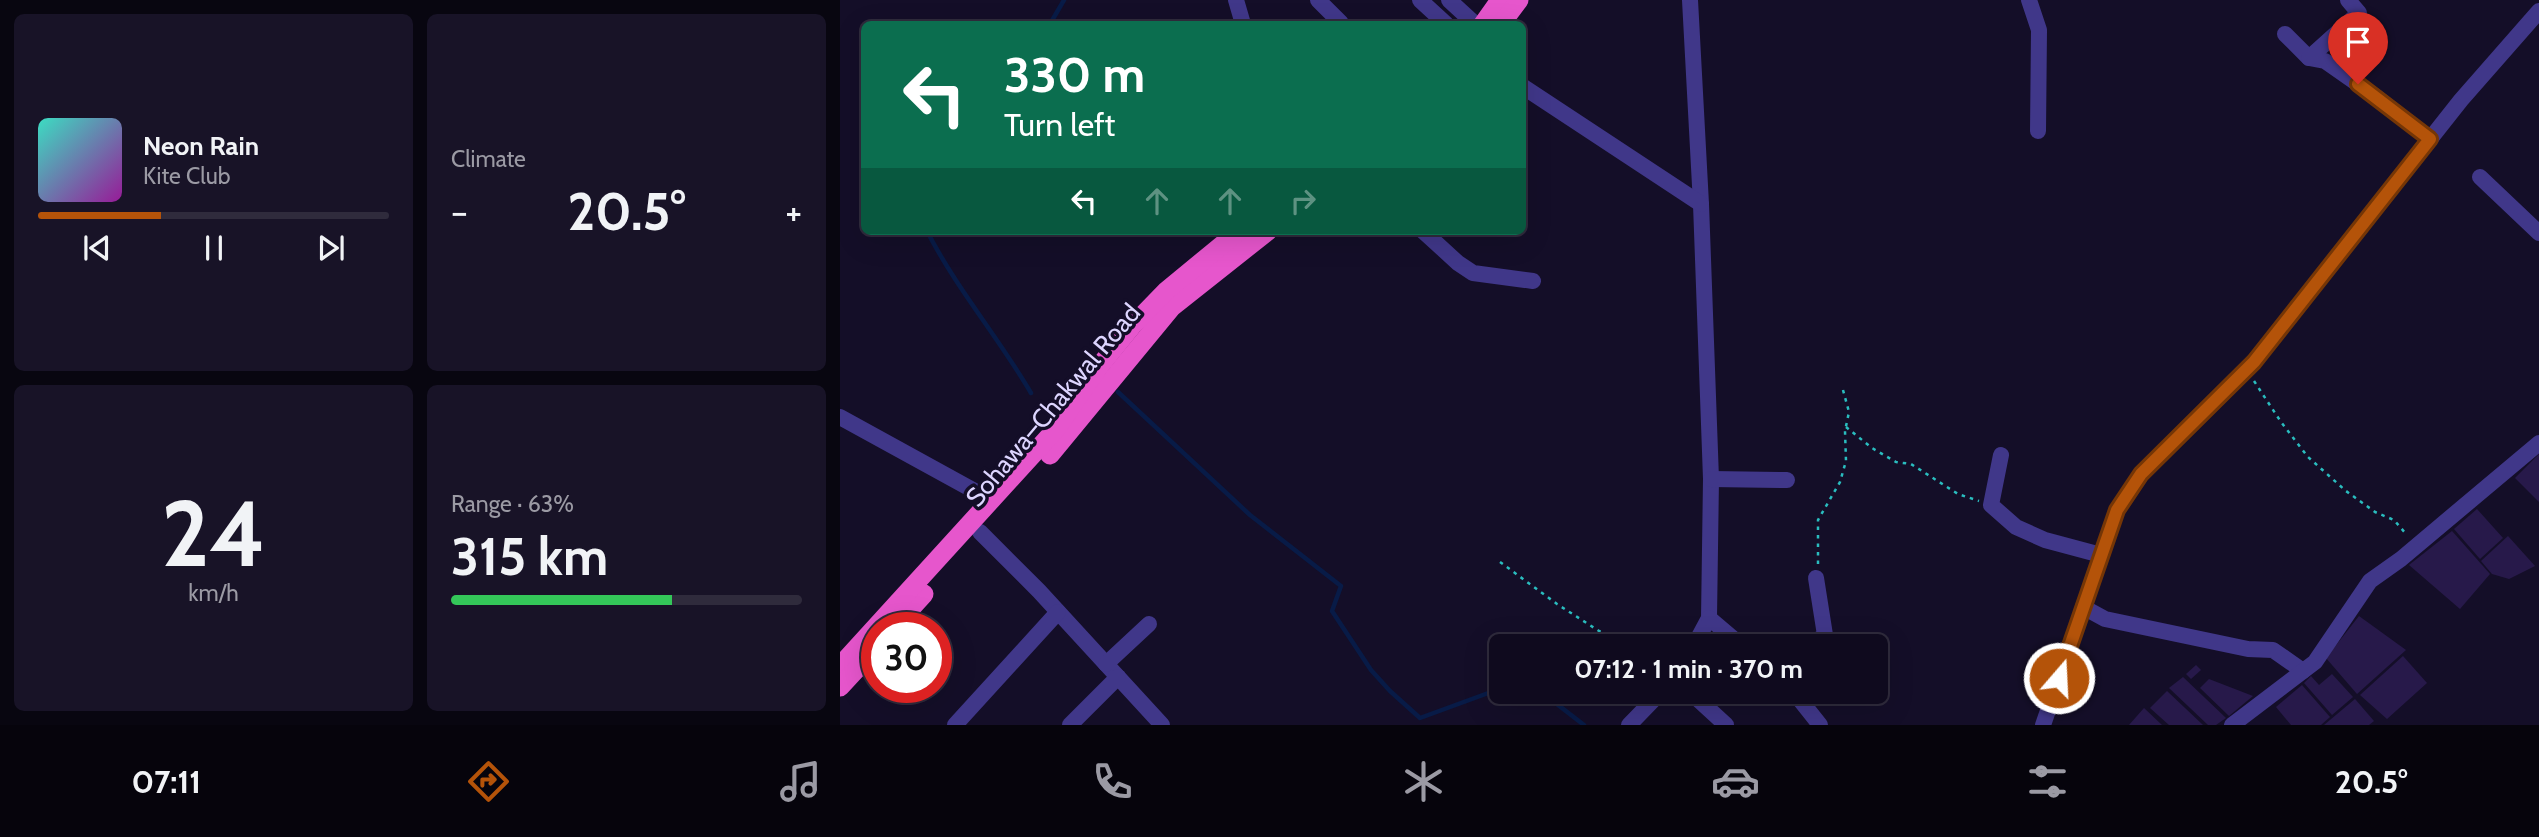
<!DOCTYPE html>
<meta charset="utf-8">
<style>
:root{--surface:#0f0a1e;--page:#181327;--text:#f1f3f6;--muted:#9b9aa4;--line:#2f2b3c;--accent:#b45309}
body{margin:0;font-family:Cabin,sans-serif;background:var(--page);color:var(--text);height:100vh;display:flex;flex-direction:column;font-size:26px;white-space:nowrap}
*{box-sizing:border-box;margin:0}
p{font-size:23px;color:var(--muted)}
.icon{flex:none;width:38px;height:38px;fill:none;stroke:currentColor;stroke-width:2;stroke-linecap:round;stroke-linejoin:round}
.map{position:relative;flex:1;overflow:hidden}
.drawer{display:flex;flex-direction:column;gap:14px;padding:14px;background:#080610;width:840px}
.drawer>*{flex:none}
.guide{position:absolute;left:21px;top:21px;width:665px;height:214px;border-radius:10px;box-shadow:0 7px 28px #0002,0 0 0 2px var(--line);background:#0b6e4f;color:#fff;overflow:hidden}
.speed{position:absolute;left:21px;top:612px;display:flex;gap:14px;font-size:35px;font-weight:700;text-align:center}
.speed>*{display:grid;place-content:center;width:91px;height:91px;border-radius:50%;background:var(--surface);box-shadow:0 7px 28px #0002,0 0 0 2px var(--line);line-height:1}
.speed .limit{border:10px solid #d22;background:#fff;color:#111}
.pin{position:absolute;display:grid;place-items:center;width:60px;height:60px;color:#fff;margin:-72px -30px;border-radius:50% 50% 50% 0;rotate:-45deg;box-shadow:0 0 7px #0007}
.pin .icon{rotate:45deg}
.me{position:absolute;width:77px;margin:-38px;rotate:19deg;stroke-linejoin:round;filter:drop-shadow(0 0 5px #0008)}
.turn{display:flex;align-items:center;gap:24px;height:147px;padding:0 28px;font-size:32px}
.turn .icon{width:91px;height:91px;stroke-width:2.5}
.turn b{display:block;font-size:49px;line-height:60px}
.lanes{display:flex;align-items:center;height:66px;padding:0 28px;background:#0003;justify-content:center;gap:35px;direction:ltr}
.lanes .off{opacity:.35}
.big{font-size:52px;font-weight:700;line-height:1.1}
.drawer .tile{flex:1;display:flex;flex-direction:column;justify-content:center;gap:10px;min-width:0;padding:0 24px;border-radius:10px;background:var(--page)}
.drawer .dial{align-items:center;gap:0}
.dial b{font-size:91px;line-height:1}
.song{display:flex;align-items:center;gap:21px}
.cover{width:84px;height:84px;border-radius:10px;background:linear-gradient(135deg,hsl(170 70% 55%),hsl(300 70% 35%))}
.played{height:7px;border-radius:4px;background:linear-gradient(90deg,var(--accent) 35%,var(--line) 35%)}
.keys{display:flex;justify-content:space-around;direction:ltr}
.heat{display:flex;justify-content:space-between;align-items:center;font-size:38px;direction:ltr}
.charge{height:10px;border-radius:5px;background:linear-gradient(90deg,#34c759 63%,var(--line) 0)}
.drawer .tiles{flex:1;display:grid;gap:14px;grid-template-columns:repeat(2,1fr)}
.trip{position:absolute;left:649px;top:634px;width:399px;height:70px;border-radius:10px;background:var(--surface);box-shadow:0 7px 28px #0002,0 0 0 2px var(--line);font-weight:700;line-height:70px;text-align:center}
.menu{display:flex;height:112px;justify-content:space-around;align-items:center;background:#06040c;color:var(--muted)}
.menu .icon{width:49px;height:49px}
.menu .current{color:var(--accent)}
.menu b{font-size:32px;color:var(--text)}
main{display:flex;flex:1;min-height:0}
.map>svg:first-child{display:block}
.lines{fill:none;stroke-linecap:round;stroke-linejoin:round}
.stream{stroke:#081b47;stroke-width:4.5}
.building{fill:#27194a}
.path{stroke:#2abdbf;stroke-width:2.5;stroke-dasharray:3.5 5;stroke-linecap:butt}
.minor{stroke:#403789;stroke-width:16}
.trunk{stroke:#e656cc;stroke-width:19}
.route-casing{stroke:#753606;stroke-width:18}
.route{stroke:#b45309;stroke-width:12}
.labels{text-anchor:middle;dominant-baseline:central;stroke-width:7;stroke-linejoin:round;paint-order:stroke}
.street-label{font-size:26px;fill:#ddd5ff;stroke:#140e28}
</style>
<main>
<section class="drawer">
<div class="tiles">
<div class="tile">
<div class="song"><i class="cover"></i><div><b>Neon Rain</b><p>Kite Club</p></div></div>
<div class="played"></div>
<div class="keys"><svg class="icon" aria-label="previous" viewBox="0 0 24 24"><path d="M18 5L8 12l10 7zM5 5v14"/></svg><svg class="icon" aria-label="pause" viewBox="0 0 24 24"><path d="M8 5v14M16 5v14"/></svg><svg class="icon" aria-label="next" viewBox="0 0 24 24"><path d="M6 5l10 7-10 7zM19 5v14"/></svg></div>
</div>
<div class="tile"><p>Climate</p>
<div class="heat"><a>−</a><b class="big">20.5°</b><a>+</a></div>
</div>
<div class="tile dial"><b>24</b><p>km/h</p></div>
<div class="tile"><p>Range · 63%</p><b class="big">315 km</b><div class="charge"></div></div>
</div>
</section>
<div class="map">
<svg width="1699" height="725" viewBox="0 0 1699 725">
<rect width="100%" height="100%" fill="#140e28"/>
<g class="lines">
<g class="stream">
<path d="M210 24 224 0"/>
<path d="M87 231C116 288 159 338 191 393"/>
<path d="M278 392 410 515 501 586 492 611 531 670 550 691 580 718 662 688"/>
<path d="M700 691 744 725"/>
</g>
</g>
<g class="building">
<path d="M1699 454V502L1675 478Z"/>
<path d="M1637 509 1663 538 1640 559 1614 529Z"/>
<path d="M1612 531 1650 574 1620 609 1569 565Z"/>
<path d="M1668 536 1695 566 1669 579 1652 574 1641 561Z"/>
<path d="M1519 616 1566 650 1517 694 1486 658Z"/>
<path d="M1563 656 1587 683 1547 719 1520 695Z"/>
<path d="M1356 665 1361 670 1351 679 1346 674Z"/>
<path d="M1492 674 1513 697 1492 715 1464 683 1471 676 1479 685Z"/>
<path d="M1343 677 1386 718 1376 725H1368L1329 688Z"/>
<path d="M1369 679 1413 696 1389 716 1360 688Z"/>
<path d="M1462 685 1490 717 1481 725H1451L1436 707Z"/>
<path d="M1327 691 1363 725H1329L1310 708Z"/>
<path d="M1515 699 1534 721 1529 725H1484Z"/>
<path d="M1304 708 1322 725H1289Z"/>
</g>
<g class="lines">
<g class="path">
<path d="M1414 381 1441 422 1468 457 1506 491 1535 512 1554 520 1567 535"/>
<path d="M1006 427 1032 448 1056 462 1071 464 1118 494 1139 501"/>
<path d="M660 562 717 604 759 631 800 646"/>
<path d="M978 564V520L1000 482 1006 461 1005 431 1009 412 1003 390"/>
</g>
<g class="minor">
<path d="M396 0 403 24"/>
<path d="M478 0 501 23"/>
<path d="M580 0 606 24"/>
<path d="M609 0 635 24"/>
<path d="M850 0 861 204 871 479 869 618 854 646"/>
<path d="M1189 0 1199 30 1198 131"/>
<path d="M1445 34 1469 58 1485 61 1535 96 1590 139"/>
<path d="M1469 58 1519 13 1508 0"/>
<path d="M682 86 861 204"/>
<path d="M1640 177 1699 233"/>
<path d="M583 231 618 263 633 273 693 281"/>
<path d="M0 417 151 500"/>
<path d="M1161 455 1151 505 1176 527 1205 540 1261 555"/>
<path d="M871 479 947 480"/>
<path d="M140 532 199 591 322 725"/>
<path d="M1243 607 1265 619 1408 649 1433 650 1463 671"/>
<path d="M869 618 902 646"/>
<path d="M969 646 985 635 976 578"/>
<path d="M266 664 309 624"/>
<path d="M849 691 886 725"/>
<path d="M953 691 980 725"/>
<path d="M115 725 218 612"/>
<path d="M230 725 278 677"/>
<path d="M789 725 822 691"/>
<path d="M1203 725 1277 510 1301 474 1414 362 1621 100 1699 11"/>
<path d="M1392 725 1475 662 1530 581 1561 559 1699 443"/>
</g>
<g class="trunk">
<path d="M643 24 660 0"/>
<path d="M661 24 679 0"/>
<path d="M210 455 332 307 428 231"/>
<path d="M53 628 84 594"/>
<path d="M0 666 216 429 258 368 292 326 326 291 399 231"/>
<path d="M0 687 37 647"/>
</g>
</g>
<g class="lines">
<g class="route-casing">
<path id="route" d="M1219 678 1277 510 1301 474 1414 362 1590 139 1518 84"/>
</g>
<use href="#route" class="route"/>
</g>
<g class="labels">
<g class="street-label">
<text transform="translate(213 405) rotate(-50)">Sohawa–Chakwal Road</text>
</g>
</g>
</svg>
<div class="speed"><div class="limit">30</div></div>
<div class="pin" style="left:1518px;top:84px;background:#d93025"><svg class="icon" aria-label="arrive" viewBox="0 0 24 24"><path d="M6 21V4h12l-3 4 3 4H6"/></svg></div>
<svg class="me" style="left:1219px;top:678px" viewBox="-20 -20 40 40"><circle r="17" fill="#b45309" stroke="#fff" stroke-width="3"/><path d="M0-11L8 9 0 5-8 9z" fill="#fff"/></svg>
<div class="trip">07:12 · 1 min · 370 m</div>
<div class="guide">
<div class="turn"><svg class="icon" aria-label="left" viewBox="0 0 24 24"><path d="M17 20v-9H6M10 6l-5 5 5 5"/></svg><div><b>330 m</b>Turn left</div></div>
<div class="lanes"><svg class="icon" aria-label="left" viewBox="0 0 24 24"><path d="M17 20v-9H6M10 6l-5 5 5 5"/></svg><svg class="icon off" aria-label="ahead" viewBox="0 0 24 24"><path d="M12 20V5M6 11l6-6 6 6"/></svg><svg class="icon off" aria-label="ahead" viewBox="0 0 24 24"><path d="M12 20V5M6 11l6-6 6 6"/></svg><svg class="icon off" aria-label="right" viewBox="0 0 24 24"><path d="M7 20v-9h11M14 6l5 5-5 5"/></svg></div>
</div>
</div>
</main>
<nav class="menu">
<b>07:11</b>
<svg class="icon current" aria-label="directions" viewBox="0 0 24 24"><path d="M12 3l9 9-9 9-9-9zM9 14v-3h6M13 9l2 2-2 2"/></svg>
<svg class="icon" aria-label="music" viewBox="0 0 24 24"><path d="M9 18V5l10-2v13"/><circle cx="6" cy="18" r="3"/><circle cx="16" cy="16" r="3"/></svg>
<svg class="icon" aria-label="phone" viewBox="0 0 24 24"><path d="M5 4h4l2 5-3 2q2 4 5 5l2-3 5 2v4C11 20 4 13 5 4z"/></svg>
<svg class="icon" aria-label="climate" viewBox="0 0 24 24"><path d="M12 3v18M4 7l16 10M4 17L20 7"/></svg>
<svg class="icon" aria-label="car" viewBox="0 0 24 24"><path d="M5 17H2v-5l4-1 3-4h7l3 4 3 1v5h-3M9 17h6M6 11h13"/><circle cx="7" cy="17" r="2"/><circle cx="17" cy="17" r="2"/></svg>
<svg class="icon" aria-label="filters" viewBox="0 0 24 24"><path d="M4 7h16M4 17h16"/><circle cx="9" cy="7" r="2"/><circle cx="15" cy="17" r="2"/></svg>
<b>20.5°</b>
</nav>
